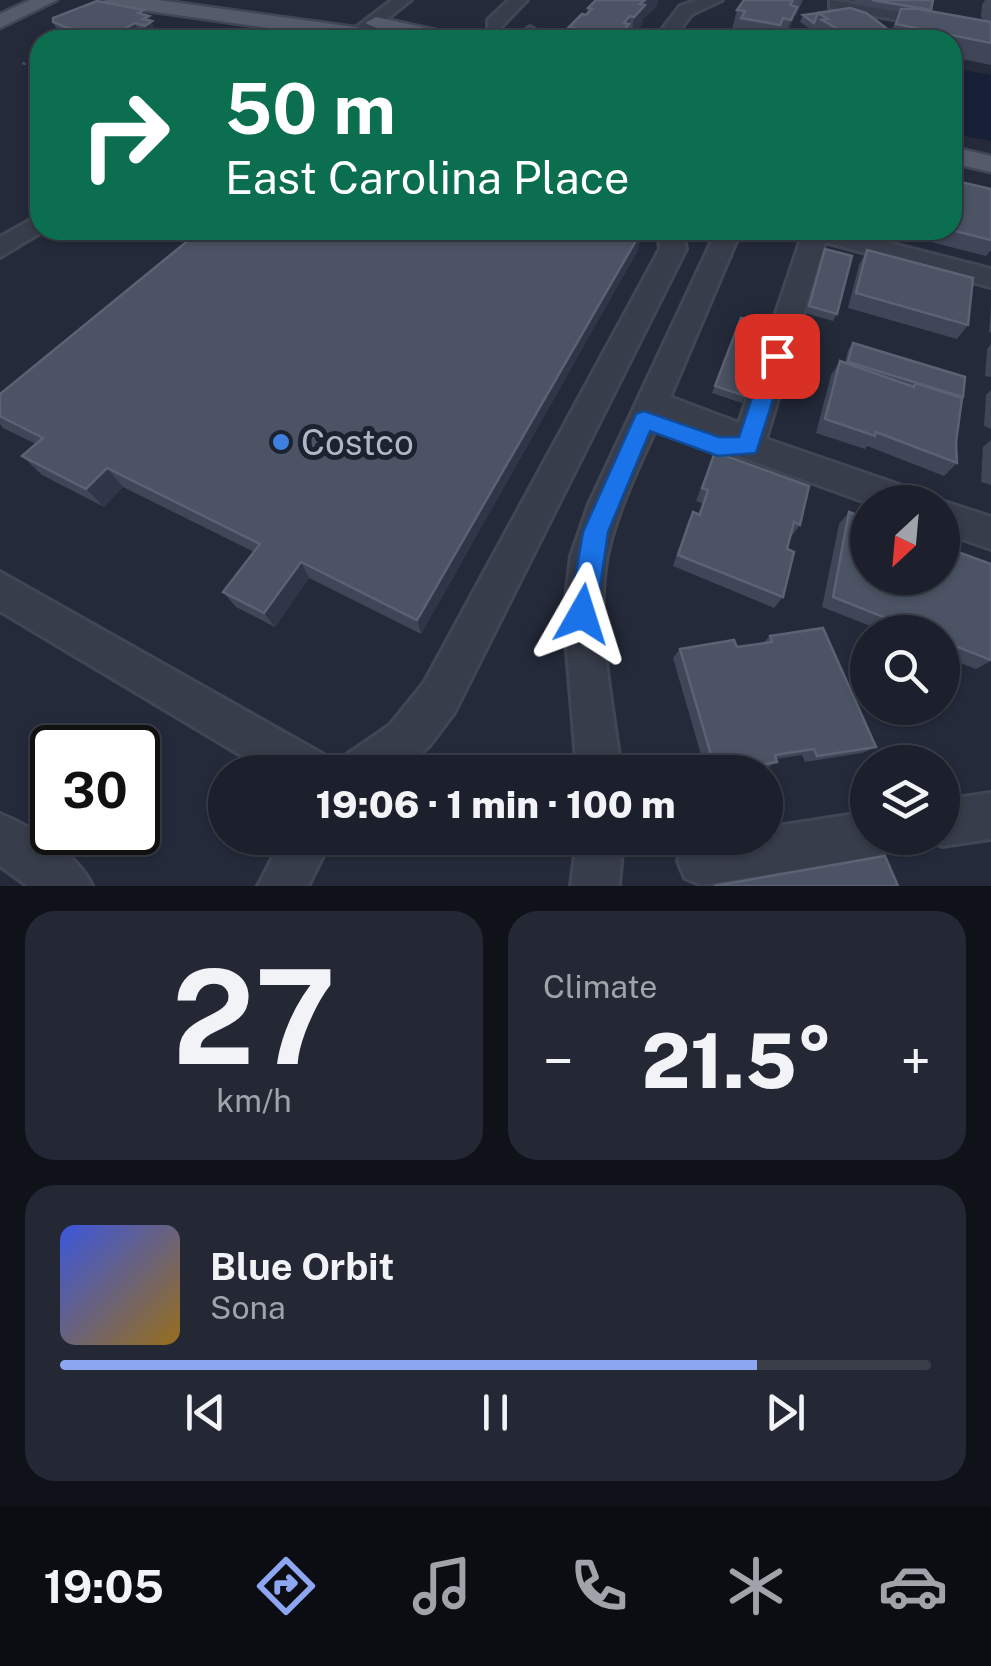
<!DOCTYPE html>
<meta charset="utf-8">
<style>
:root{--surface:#1b202c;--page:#242834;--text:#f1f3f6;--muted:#a0a3a9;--line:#393e48;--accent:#8ca6f1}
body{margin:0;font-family:"Public Sans",sans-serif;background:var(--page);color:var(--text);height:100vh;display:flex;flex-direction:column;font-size:38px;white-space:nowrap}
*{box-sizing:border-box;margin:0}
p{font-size:32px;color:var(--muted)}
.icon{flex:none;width:55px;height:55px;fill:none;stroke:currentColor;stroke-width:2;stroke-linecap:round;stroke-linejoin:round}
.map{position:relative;height:886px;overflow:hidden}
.side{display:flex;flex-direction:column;gap:25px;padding:25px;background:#0f1218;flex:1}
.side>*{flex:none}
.guide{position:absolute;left:30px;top:30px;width:932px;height:210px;border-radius:30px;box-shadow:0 2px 8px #0004,0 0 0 2px var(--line);background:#0b6e4f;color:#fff;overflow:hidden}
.needle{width:65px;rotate:206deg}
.controls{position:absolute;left:850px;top:485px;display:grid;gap:20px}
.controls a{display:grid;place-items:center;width:110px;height:110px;border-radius:50%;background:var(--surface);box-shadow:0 2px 8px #0004,0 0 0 2px var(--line);font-size:50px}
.speed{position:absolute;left:30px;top:725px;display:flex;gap:20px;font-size:50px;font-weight:700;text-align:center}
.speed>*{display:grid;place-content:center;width:130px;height:130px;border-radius:50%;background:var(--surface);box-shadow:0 2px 8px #0004,0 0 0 2px var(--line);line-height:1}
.speed .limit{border:5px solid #111;border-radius:15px;background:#fff;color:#111}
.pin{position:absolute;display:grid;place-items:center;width:85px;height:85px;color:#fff;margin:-42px;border-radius:20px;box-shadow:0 5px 15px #0006}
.me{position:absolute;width:110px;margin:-55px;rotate:6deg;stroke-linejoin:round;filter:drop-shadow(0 0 8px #0008)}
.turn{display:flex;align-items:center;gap:35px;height:210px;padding:0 30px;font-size:45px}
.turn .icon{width:130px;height:130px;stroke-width:2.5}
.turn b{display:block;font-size:70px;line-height:85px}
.big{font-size:75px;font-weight:800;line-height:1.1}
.side .widget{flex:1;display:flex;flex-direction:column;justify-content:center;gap:15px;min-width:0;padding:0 35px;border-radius:30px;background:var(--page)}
.side .dial{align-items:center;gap:0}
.dial b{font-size:130px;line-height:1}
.song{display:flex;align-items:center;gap:30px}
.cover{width:120px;height:120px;border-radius:15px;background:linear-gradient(135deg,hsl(230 70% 55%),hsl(40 70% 35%))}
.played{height:10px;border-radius:5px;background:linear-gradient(90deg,var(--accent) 80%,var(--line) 80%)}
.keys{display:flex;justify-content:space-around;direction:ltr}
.heat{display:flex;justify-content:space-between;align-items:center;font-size:55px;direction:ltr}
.side .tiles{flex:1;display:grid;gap:25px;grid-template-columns:1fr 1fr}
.widget:last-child{grid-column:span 2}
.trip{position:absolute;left:208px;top:755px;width:575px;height:100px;border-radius:50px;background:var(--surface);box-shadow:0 2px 8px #0004,0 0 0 2px var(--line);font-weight:800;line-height:100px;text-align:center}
.dock{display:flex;height:160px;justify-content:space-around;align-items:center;background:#0b0d12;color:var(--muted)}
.dock .icon{width:70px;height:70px}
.dock .selected{color:var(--accent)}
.dock b{font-size:45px;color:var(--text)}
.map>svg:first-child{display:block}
.water{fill:#182037}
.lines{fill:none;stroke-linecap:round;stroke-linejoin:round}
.minor-casing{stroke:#404653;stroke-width:6}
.major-casing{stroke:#404653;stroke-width:5}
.path{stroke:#3e4f53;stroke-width:2.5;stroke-dasharray:4 4;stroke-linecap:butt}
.minor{fill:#373d4a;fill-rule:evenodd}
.major{fill:#555b6a;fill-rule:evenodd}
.wall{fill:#3f4658}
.shaded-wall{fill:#2f3647}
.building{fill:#4b5364;stroke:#5b6273;stroke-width:2.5}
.route{fill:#1a73e8;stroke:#114b97;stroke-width:2.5}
.shop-dot{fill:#3f7fe0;stroke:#1c222f;stroke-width:4}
.labels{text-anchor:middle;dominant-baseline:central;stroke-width:10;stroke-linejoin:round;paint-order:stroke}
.poi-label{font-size:35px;fill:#b2b7c6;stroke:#1c222f;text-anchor:start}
</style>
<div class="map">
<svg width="991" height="886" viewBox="0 0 991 886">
<rect width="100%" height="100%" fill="#242a3a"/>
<path class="water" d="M953 68 991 75V141L953 134Z"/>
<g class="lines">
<g class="minor-casing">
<g id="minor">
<path d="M392 0H411L360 40H340Z"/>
<path d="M509 0H527L500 28H488V20Z"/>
<path d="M698 0H722L692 14 672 40H654L680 6Z"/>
<path d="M830 0 991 26V36L836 9 830 8Z"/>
<path d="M530 27 539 32 532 40H513Z"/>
<path d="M40 215V230H45L0 257V237Z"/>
<path d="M658 230H682L686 249 454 713 429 746 399 772H339L345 756 390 725 424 683 660 249Z"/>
<path d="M717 230H741L670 397 739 423 802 236 796 230H838L991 269V287L825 242 766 439 917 491 922 502 868 503 736 455 711 437 660 419C641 463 617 508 607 556 594 626 613 702 621 772H577L564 614 571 556 589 504Z"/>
<path d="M942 501 991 517V549L942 532V502H937Z"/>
<path d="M0 572 326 756 332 772H269L0 611Z"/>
<path d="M991 793V839L942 846 926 839 942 838V800Z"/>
<path d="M868 812V838H890L885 852 868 858 702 885 685 878 678 861 685 844 701 838H765V828Z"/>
<path d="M0 814C31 827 79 855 92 886H28L0 866Z"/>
<path d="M283 838H332L308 886H258Z"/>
<path d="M577 838H623L619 886H571Z"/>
</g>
</g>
<g class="major-casing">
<g id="major">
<path d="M30 0H57L0 28V14Z"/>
<path d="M104 0H158L383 31 365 23 376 17 458 35 461 40H353L114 6Z"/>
<path d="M952 147 991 156V172L952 163Z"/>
</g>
</g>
<path class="path" d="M22 63 40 68"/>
<use href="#minor" class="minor"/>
<use href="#major" class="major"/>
</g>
<g class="wall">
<path d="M596 0H658L656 7 643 19 642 24 631 37 627 36V40H568L569 27 586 15 588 8Z"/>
<path d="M744 0H803L796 15H795L784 39 777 38 776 40H751L736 37 737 30 732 29 737 10Z"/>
<path d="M854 0H932L930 11 985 21 981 17 982 5 985 0H983H991V65L952 57V40H815L816 35 811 32 812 30 800 22 803 15 850 8 891 32 899 12 852 4Z"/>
<path d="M144 10 146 15 149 16 159 40H62L53 22Z"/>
<path d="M991 189V250L986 256 904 235 905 230H952Z"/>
<path d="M642 230 638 250 421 634 309 578 275 627 236 607 223 592 254 552 123 487 104 507 42 475 22 456 36 444 3 428 0 424V394Z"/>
<path d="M825 249 837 314 833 321 805 313Z"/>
<path d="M867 250 968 325 957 339 848 308 859 265Z"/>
<path d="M991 306V333L989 332Z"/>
<path d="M741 318 745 396 742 403 712 393Z"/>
<path d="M853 343 963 397 956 442 957 463 944 476 867 446 865 449 816 433 831 375 840 361 845 363 848 350Z"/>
<path d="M991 344V377L985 376 987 349Z"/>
<path d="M991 390V429L984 426 986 395Z"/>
<path d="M991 440V485L981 482 983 447Z"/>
<path d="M715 452 800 525 791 537 787 549 783 597 774 608 673 566 687 524 693 512 698 514 702 503 696 501Z"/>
<path d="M849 512 868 578 991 564V661L976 669 942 656V632H899L883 626 878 629 822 607 839 524Z"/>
<path d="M770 636 876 747 862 753 805 762 802 755 776 759 777 762 767 768 739 772H706L673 658 680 649 737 647 762 644Z"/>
</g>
<g class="shaded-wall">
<path d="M645 0H658L656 7 643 19 642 24 631 37 634 17 640 4Z"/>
<path d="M797 7 791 26 784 39 791 20Z"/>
<path d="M144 10 147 17 149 16 159 40H150L138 13Z"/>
<path d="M630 16 627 40H609L624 23Z"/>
<path d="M135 23 142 40H111L110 37Z"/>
<path d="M642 230 638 250 421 634 417 620Z"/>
<path d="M107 468 123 487 104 507 86 489Z"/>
<path d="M301 562 309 578 275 627 264 613Z"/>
</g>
<g class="building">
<path d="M596 0H645L640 4 645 5 634 17 630 16 624 23 629 24 618 37 609 39 571 31 574 28 569 27 582 14 586 15 592 9 588 8Z"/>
<path d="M744 0H793L790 5 797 7 791 20 783 18 780 25 741 18 745 11 737 10Z"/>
<path d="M872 0H933L931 10Z"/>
<path d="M97 1 144 10 138 13 149 16 143 19 152 21 145 26 135 23 110 37 65 27 53 22V18Z"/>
<path d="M850 8 866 13 902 40H857L822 20 828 19 818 13Z"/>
<path d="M901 9H918L991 22V43L896 24Z"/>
<path d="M826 12 818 13 814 23 803 15Z"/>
<path d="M952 180 991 189V240L951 230H952Z"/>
<path d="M201 230H642L417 620 301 562 264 613 223 592 260 544 107 468 86 489 22 456 43 438 0 416V394Z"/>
<path d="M825 249 852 256 837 314 809 306Z"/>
<path d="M867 250 973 278 968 325 856 293Z"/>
<path d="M741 318 769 326 745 396 715 386Z"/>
<path d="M853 343 965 377 963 397 848 362Z"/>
<path d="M840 361 914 387 915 383 962 398 956 442 957 463 876 432 875 436 825 419Z"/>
<path d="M715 452 809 486 800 525 794 522 787 549 794 552 783 597 678 555 693 512 700 515 708 490 702 488Z"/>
<path d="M849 512 868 519V578H942V546L991 564V660L942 641V632H930V629L892 615 891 620 833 597Z"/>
<path d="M823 628 876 747 817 756 814 749 775 755 777 762 716 772 680 649 734 640 737 647 772 642 770 636Z"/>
<path d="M885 856 898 886H714Z"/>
</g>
<path class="route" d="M777 348 787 356 756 453 718 456 650 431 608 532 596 614 592 623 582 627 573 623 569 614 583 532 636 414 644 411 719 437H739L766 356Z"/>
<circle class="shop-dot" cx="281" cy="442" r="10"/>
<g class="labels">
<g class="poi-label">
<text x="301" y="442">Costco</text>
</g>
</g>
</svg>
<div class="controls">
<a><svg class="needle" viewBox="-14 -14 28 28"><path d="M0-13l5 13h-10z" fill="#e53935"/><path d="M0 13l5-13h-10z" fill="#a0a3a9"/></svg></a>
<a><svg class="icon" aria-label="search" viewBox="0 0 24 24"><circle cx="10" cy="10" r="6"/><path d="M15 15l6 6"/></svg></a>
<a><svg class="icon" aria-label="layers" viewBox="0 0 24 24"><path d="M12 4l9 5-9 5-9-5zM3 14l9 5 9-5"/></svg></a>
</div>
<div class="speed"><div class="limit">30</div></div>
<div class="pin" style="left:777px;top:356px;background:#d93025"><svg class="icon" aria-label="arrive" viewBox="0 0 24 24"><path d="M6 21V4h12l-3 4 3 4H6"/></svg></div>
<svg class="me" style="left:582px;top:614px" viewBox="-20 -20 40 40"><path d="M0-17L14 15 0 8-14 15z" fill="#1a73e8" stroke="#fff" stroke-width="4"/></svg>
<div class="trip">19:06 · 1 min · 100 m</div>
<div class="guide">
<div class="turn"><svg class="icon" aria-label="right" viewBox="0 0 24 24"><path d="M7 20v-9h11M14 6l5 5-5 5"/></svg><div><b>50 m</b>East Carolina Place</div></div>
</div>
</div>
<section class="side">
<div class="tiles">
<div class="widget dial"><b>27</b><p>km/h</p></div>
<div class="widget"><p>Climate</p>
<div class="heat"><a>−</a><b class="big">21.5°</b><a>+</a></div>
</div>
<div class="widget">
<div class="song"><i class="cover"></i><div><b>Blue Orbit</b><p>Sona</p></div></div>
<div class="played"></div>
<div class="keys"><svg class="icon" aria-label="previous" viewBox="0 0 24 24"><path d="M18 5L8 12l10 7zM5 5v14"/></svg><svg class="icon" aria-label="pause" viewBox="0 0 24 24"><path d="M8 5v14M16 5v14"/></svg><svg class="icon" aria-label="next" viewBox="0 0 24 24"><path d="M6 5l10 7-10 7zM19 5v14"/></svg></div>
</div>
</div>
</section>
<nav class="dock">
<b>19:05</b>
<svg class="icon selected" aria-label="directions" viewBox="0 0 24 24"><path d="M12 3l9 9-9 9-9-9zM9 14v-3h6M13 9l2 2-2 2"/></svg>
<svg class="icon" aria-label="music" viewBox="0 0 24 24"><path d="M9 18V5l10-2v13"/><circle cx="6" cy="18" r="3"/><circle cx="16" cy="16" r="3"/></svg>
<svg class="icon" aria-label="phone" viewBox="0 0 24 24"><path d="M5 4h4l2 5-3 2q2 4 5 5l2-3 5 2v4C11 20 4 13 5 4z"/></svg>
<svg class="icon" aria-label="climate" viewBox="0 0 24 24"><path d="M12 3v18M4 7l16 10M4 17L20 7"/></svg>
<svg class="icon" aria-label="car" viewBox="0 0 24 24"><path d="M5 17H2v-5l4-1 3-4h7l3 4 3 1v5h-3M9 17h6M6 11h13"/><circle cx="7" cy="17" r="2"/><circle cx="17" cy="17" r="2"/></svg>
</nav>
